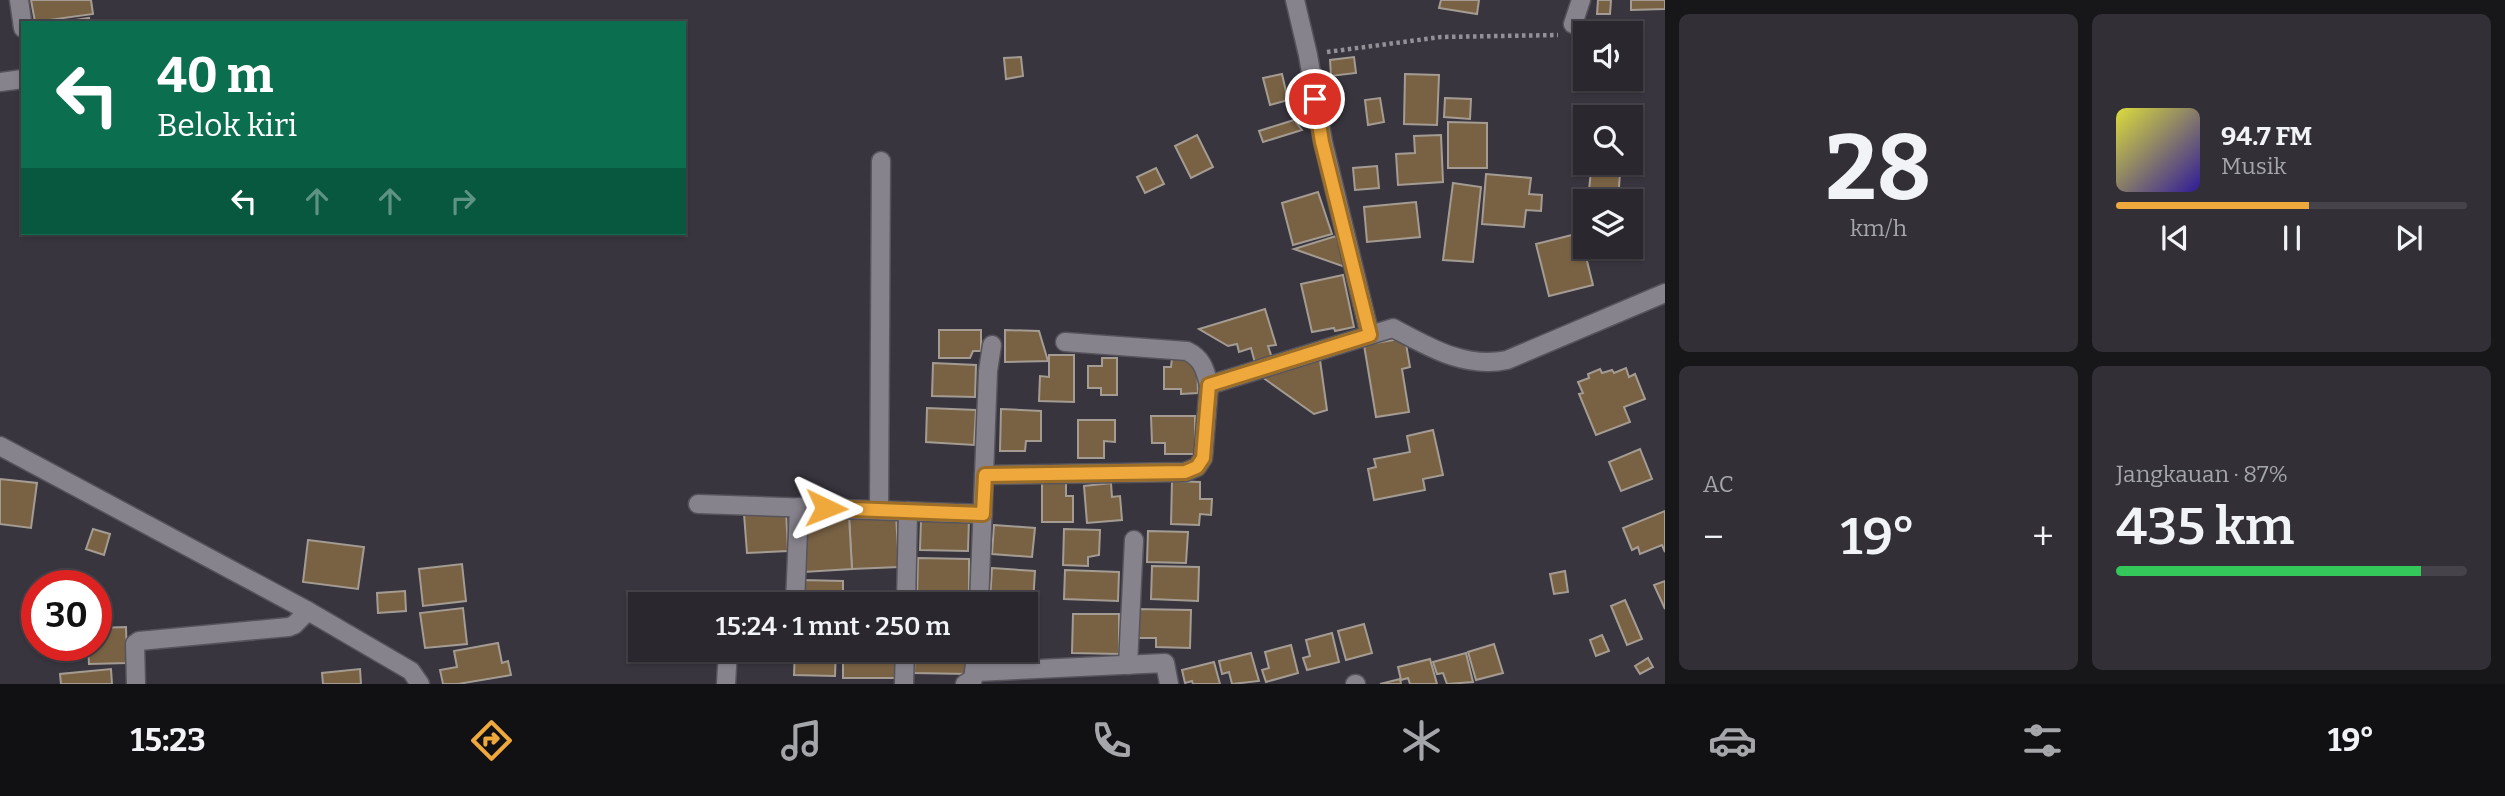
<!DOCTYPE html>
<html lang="id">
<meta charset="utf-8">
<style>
:root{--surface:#2a282e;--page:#323036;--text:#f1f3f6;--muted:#a5a6aa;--line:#46444a;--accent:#eea83c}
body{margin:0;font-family:Bitter,serif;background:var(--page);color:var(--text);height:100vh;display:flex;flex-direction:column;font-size:26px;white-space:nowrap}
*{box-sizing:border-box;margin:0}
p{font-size:23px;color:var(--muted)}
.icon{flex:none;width:38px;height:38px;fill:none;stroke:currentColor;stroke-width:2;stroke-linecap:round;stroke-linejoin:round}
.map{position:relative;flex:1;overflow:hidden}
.side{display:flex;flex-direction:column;gap:14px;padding:14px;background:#171619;width:840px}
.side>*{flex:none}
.hud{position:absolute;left:21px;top:21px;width:665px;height:214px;border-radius:0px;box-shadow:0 2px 5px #0004,0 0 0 2px var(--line);background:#0b6e4f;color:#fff;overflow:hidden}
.fabs{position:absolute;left:1573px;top:21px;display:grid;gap:14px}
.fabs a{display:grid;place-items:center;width:70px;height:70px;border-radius:0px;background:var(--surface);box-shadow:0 2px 5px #0004,0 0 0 2px var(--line);font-size:35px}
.speed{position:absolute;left:21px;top:570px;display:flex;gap:14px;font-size:35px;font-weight:700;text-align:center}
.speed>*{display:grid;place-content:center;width:91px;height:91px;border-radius:50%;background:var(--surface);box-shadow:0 2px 5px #0004,0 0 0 2px var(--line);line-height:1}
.speed .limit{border:10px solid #d22;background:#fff;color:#111}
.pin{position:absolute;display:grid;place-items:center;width:60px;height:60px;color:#fff;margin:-30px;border:4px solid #fff;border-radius:50%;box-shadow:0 2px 7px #0007}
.me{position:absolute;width:77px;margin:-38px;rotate:92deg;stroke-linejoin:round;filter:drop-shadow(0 0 5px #0008)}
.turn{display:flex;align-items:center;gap:24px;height:147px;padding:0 21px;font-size:32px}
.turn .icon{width:91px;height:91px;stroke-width:2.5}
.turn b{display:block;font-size:49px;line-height:60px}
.lanes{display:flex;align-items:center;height:66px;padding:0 21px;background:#0003;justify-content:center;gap:35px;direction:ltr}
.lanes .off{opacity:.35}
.big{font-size:52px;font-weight:600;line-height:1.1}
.side .card{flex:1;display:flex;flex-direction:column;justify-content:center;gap:10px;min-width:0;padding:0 24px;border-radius:10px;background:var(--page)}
.side .dial{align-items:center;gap:0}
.dial b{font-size:91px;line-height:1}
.song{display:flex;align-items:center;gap:21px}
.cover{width:84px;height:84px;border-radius:10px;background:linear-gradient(135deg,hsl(60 70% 55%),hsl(250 70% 35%))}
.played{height:7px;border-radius:4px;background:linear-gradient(90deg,var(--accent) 55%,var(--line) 55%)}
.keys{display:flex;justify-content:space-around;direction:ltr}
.heat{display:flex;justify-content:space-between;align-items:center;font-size:38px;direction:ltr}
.charge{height:10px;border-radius:5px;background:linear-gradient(90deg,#34c759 87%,var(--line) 0)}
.side .tiles{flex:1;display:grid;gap:14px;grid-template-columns:repeat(2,1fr)}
.trip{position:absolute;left:628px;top:592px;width:410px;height:70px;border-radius:0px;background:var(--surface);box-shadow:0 2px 5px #0004,0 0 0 2px var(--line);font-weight:600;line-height:70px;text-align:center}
.tab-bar{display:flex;height:112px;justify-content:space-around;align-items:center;background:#111012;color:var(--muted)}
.tab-bar .icon{width:49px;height:49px}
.tab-bar .current{color:var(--accent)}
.tab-bar b{font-size:32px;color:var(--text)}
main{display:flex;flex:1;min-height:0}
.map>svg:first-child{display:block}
.building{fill:#796244;stroke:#a49c93;stroke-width:2}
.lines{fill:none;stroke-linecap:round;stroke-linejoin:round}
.street-casing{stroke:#56535b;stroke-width:21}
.path{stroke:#939098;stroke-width:4.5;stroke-dasharray:3.5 3.5;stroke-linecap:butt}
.street{stroke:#87838d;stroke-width:18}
.route-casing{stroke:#9b6d27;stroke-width:18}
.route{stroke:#eea83c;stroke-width:12}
</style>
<main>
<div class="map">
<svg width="1665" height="684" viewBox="0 0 1665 684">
<rect width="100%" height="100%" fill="#38353e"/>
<g class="building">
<path d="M31 0H91L93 14 35 22Z"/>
<path d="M1441 0H1479L1477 14 1439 8Z"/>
<path d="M1598 0H1611L1610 14H1597Z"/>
<path d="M1631 0H1665V9L1631 10Z"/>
<path d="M89 18 90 23H56Z"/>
<path d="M1021 57 1023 76 1006 79 1004 58Z"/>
<path d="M1354 57 1356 73 1331 76 1330 60Z"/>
<path d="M1282 74 1288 100 1270 105 1263 78Z"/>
<path d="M1405 74 1439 75 1437 125 1404 124Z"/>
<path d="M1380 98 1384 122 1368 125 1365 100Z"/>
<path d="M1445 98 1471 99 1470 119 1444 117Z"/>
<path d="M1294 120 1302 130 1263 142 1259 131Z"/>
<path d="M1448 122 1487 123V168H1448Z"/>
<path d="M1197 135 1213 167 1191 178 1175 146Z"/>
<path d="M1441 135 1443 182 1398 185 1396 154 1415 153 1414 136Z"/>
<path d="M1377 166 1379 188 1355 190 1353 168Z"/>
<path d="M1156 168 1164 184 1145 193 1137 177Z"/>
<path d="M1591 170 1620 173 1618 201H1588Z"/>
<path d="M1486 174 1531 178 1529 194 1542 195 1541 211 1526 210 1524 227 1482 224Z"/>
<path d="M1453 183 1481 187 1473 262 1443 260Z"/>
<path d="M1318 192 1332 234 1293 245 1282 203Z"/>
<path d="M1416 202 1420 237 1367 242 1364 207Z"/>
<path d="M1580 233 1593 285 1549 296 1536 244Z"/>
<path d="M1336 236 1345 267 1294 249Z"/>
<path d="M1343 275 1354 327 1335 331 1334 328 1312 332 1301 284Z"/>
<path d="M1265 309 1276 345 1268 346 1272 358 1255 363 1251 348 1239 352 1237 344 1228 346 1199 329Z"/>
<path d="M939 330H981V351H973L970 358H939Z"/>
<path d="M1005 330 1039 331 1048 361 1005 362Z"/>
<path d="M1405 338 1410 367 1402 369 1409 412 1376 417 1364 345Z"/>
<path d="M1049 355H1074V402L1039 401 1040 376 1049 377Z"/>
<path d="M1197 357 1198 393 1181 394V389H1164V367H1171L1172 358Z"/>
<path d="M1102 358H1117V395H1101V388H1088V366H1102Z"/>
<path d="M1320 360 1327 410 1314 414 1262 377Z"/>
<path d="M933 363 976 365 975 397 932 396Z"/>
<path d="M1626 368 1629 377 1635 374 1645 399 1624 407 1630 422 1596 435 1579 394 1583 393 1578 382 1589 378 1588 374 1600 369 1602 373 1612 370 1614 373Z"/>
<path d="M927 408 976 410 974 445 926 442Z"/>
<path d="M1001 409 1041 411V441H1026L1025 451H1000Z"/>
<path d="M1151 416H1195V454H1165V443H1152Z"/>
<path d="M1078 420H1115V442L1104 441V458H1078Z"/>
<path d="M1433 430 1443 475 1423 479 1425 490 1374 500 1368 469 1376 467 1374 459 1410 452 1407 436Z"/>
<path d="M1640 449 1652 479 1621 491 1609 462Z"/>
<path d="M0 479 37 483 31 528 0 524Z"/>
<path d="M1042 481H1066V496H1073V522H1042Z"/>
<path d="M1172 481 1200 482V499H1212L1211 515 1200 514 1199 525 1171 524Z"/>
<path d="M1111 483 1112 497 1120 496 1122 520 1087 523 1084 486Z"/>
<path d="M786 511 788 551 747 553 744 514Z"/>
<path d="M1665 511V552L1662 545 1640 554 1638 547 1632 550 1623 528Z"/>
<path d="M896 515 899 567 852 569 849 517Z"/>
<path d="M849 516 852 569 804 572 801 518Z"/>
<path d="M921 519H969L968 551 920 550Z"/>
<path d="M994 525 1035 528 1032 557 992 554Z"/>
<path d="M93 529 110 534 104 555 86 549Z"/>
<path d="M1064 529 1100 530 1099 555 1088 557V566L1063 565Z"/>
<path d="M1148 531 1188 532 1186 563 1147 562Z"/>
<path d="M308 540 364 547 358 589 303 582Z"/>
<path d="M918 558 969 559V600L917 599Z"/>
<path d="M462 564 466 601 423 606 419 569Z"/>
<path d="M1152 566 1199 567 1198 601 1151 599Z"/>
<path d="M992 568 1035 571 1033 603 990 600Z"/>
<path d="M1065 570 1119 572 1118 601 1064 599Z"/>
<path d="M1565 571 1568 592 1554 594 1550 574Z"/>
<path d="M802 580 843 581V604H801Z"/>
<path d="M1665 581V609L1654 585Z"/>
<path d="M405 591 406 611 378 613 377 593Z"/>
<path d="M1625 600 1642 639 1627 645 1611 606Z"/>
<path d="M463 608 467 644 425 648 420 613Z"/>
<path d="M1135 609 1191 610 1190 648 1156 647V638H1135Z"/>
<rect x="1026" y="611" width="8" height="30"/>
<path d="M1073 614H1119V654L1072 653Z"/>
<path d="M1364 624 1372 653 1346 660 1338 631Z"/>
<path d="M126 627 127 663 89 664 88 646H96V628Z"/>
<path d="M1332 633 1339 662 1307 670 1303 658 1310 656 1306 640Z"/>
<path d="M1602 635 1609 651 1596 656 1590 640Z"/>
<path d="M498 643 502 663 508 661 511 675 458 684H443L440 670 457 667 454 651Z"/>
<path d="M1494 644 1503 673 1476 680 1468 652Z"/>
<path d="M1291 645 1298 673 1266 682 1262 670 1269 668 1265 652Z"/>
<path d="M68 646H80V652L67 651Z"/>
<path d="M795 649H836L835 676 794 675Z"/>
<rect x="843" y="649" width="55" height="29"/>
<path d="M915 649H969L968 674 914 673Z"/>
<path d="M1251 653 1259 681 1232 684 1229 672 1222 674 1219 661Z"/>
<path d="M1466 653 1473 682 1447 684 1443 673 1437 674 1433 662Z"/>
<path d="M1648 658 1653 667 1640 674 1635 666Z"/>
<path d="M1430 659 1437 684H1410L1408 678 1401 680 1398 667Z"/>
<path d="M1214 662 1220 684H1193L1192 681 1185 683 1182 670Z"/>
<path d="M111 669 112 684H61L60 674Z"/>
<path d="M360 669 361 684H323L322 673Z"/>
<path d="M1400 679 1401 684H1380Z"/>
</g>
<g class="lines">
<g class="street-casing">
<g id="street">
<path d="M19 0 23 28"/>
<path d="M1295 0 1308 55 1323 142 1370 335 1393 328C1429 347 1465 369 1507 360L1665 293"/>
<path d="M1573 24 1581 0"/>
<path d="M0 82 23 79"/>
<path d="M1065 342 1187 351C1202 358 1205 369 1209 385"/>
<path d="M0 446 308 611 411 671 420 684"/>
<path d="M984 475 988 371 992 345"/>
<path d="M698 504 983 514"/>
<path d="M879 510 881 161"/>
<path d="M795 604 799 507"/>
<path d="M906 604 908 511"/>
<path d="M979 604 984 475 1185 472 1197 467 1203 458 1209 385 1370 335"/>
<path d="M1128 665 1134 540"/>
<path d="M976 672 1165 663 1169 684"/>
<path d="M136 684 135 644 139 641 289 627 294 625 308 611"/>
<path d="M726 684 728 649"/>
<path d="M904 684 905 649"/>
<path d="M965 684 973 679 977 649"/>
<path d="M1355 684H1356"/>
</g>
</g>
<path class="path" d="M1327 52 1441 37 1558 35"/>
<use href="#street" class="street"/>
</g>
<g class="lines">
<g class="route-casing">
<path id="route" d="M826 508 983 514 985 475 1185 472 1197 467 1203 458 1209 385 1370 335 1322 142 1315 99"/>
</g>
<use href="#route" class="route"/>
</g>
</svg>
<div class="fabs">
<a><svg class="icon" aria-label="sound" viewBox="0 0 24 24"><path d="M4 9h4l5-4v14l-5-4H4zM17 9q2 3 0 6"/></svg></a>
<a><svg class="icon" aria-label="search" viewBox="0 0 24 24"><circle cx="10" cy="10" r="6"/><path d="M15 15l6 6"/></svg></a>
<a><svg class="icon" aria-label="layers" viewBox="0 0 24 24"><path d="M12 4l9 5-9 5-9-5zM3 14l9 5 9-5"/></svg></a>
</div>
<div class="speed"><div class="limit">30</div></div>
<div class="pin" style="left:1315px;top:99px;background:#d93025"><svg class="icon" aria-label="arrive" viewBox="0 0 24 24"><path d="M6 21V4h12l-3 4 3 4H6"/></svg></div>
<svg class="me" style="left:826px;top:508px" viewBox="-20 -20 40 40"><path d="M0-17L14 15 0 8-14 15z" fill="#eea83c" stroke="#fff" stroke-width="4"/></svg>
<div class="trip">15:24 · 1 mnt · 250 m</div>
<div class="hud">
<div class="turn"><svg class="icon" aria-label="left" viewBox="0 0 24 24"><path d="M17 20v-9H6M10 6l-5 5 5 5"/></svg><div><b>40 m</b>Belok kiri</div></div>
<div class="lanes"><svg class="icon" aria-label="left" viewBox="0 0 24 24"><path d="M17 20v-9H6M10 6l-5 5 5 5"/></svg><svg class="icon off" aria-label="ahead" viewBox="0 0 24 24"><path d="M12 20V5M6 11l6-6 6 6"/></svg><svg class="icon off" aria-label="ahead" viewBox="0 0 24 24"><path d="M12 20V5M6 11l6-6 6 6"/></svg><svg class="icon off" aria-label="right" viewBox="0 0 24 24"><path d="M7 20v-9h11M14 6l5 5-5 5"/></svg></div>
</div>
</div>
<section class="side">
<div class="tiles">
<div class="card dial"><b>28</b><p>km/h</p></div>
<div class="card">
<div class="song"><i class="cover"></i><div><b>94.7 FM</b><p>Musik</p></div></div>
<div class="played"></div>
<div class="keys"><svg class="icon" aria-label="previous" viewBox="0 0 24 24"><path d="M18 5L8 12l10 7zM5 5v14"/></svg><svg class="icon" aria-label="pause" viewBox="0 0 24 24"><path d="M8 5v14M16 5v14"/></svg><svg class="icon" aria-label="next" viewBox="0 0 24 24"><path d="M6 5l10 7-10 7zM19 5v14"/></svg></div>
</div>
<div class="card"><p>AC</p>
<div class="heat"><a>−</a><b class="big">19°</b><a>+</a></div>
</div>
<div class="card"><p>Jangkauan · 87%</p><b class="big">435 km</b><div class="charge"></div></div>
</div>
</section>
</main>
<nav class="tab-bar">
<b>15:23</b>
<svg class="icon current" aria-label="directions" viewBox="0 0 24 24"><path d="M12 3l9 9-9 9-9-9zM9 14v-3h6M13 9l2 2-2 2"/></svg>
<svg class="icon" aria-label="music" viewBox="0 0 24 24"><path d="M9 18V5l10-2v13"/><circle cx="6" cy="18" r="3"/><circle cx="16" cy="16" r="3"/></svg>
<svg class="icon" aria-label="phone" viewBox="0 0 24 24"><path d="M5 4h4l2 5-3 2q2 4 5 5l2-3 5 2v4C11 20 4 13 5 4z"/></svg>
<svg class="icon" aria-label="climate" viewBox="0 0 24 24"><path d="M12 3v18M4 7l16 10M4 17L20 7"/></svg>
<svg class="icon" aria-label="car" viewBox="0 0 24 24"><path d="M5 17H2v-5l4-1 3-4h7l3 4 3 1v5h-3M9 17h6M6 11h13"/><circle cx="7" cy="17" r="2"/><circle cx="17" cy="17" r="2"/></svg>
<svg class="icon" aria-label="filters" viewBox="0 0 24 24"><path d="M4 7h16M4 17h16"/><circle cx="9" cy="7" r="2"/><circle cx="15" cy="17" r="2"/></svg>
<b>19°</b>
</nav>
